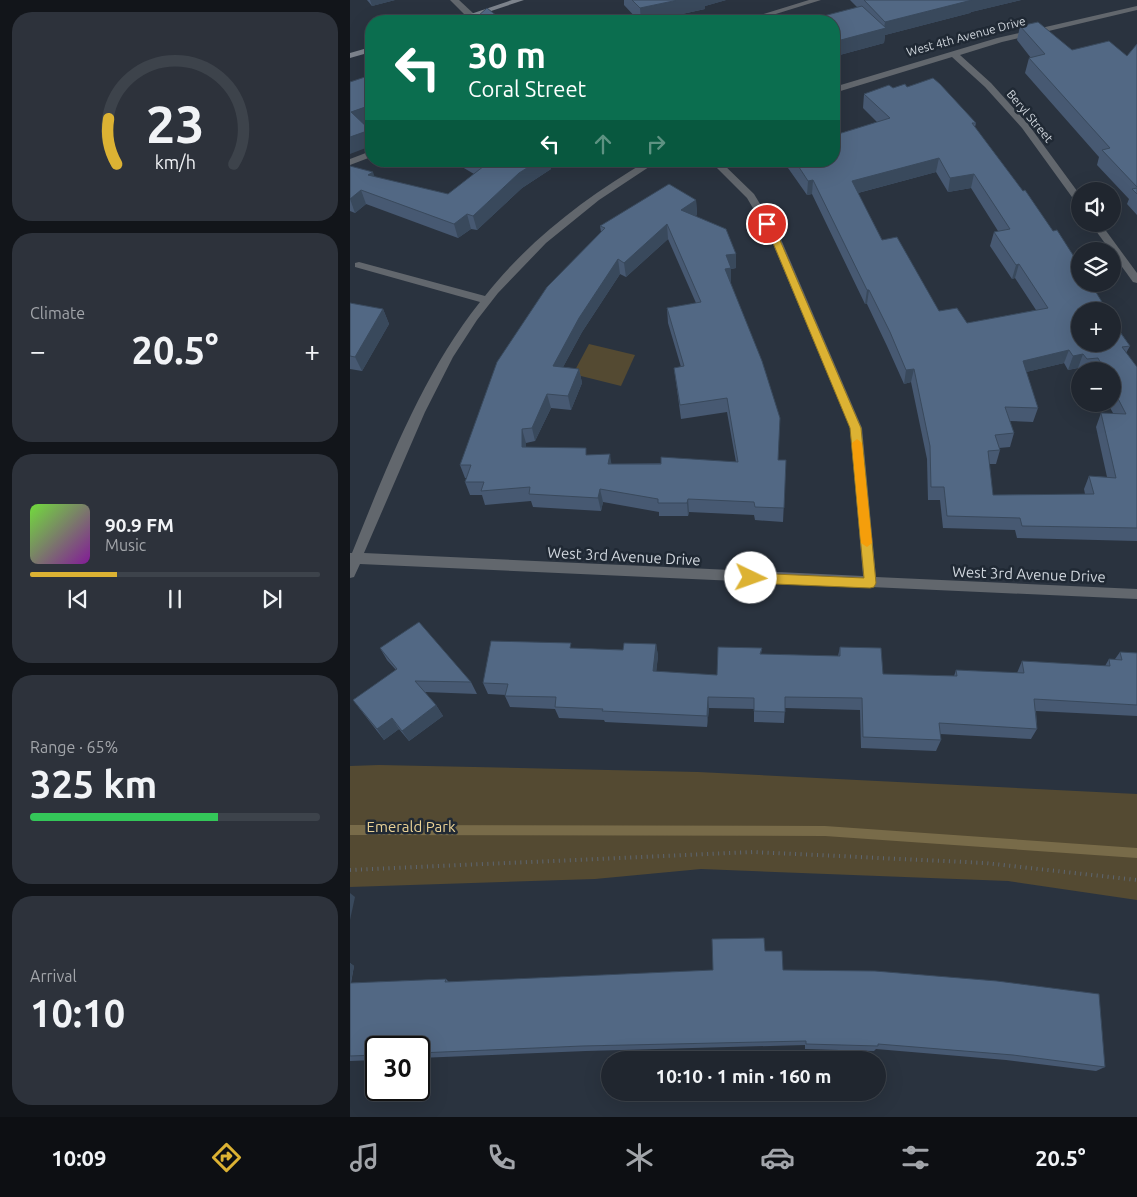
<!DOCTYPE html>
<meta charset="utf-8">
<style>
:root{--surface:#20262f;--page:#2d323b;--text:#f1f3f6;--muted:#a2a5aa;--line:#3d434b;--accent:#dcb233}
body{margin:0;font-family:Ubuntu,sans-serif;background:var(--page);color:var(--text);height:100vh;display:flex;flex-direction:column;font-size:19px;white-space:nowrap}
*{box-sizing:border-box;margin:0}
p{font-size:16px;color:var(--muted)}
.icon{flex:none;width:28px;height:28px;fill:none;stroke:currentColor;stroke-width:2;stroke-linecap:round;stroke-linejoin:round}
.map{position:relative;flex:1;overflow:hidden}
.drawer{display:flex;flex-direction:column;gap:12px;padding:12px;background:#12151a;width:350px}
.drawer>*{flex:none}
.top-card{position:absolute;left:15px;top:15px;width:475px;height:152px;border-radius:20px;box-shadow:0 5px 20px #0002,0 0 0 1px var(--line);background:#0b6e4f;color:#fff;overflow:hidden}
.tools{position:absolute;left:721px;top:182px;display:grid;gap:10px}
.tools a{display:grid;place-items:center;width:50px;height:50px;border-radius:50%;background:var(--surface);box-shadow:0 5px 20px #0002,0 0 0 1px var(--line);font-size:25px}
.speed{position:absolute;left:15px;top:1036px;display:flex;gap:10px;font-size:25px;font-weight:700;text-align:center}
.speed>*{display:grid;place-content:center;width:65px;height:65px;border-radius:50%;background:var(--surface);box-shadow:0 5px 20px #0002,0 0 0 1px var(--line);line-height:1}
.speed .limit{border:2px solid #111;border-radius:8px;background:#fff;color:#111}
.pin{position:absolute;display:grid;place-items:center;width:42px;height:42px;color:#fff;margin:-21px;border:2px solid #fff;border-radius:50%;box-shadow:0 1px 5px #0007}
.me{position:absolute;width:55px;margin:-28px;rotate:93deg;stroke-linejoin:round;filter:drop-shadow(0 0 4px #0008)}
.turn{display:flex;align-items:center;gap:18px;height:105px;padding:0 20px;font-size:22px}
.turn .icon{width:65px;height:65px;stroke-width:2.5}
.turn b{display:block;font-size:35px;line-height:42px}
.lanes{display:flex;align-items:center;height:48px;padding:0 20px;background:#0003;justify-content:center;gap:25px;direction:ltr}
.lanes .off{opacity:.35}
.big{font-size:38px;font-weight:700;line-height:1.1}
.drawer .tile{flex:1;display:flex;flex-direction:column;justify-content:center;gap:8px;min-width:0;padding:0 18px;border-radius:20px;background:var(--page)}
.drawer .dial{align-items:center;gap:0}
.dial svg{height:130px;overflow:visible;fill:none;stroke:var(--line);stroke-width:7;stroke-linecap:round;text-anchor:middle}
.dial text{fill:var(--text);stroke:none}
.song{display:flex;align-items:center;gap:15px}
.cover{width:60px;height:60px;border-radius:8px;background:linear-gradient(135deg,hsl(100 70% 55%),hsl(290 70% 35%))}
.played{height:5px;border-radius:2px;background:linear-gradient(90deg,var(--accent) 30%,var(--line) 30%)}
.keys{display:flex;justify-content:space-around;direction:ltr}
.heat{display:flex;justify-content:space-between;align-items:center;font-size:28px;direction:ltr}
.charge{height:8px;border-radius:4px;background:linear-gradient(90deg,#34c759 65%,var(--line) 0)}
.trip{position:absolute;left:251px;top:1051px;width:285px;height:50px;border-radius:25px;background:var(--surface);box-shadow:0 5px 20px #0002,0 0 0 1px var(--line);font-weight:700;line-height:50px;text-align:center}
.tabs{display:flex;height:80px;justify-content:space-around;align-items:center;background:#0d0f13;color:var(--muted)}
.tabs .icon{width:35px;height:35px}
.tabs .selected{color:var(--accent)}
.tabs b{font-size:22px;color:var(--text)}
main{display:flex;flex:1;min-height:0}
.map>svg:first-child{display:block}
.green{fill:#544a32}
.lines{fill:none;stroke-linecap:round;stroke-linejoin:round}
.stream{fill:#786b49;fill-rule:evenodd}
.path{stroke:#5e6671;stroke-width:4;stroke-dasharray:1 4.5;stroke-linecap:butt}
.lane{fill:#62676d;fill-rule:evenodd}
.street{fill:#62676d;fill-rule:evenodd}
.secondary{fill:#7d848d;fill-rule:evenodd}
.wall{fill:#475972;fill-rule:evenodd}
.shaded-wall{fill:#39495c}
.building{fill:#526884;stroke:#39495c;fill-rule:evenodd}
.route{fill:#dcb233;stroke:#8f7421}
.slow{fill:#f59e0b}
.labels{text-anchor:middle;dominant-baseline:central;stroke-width:5;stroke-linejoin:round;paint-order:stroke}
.far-street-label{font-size:12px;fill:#d1d7de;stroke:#202934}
.street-label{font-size:15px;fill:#d1d7de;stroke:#202934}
.park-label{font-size:15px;fill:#ead296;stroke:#202934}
</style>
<main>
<section class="drawer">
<div class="tile dial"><svg viewBox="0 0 100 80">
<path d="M14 69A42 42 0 1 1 86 69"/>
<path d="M14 69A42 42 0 0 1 9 41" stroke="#dcb233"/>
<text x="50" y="56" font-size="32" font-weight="700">23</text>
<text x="50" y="72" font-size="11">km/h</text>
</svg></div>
<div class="tile"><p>Climate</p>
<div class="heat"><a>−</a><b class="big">20.5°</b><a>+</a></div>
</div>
<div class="tile">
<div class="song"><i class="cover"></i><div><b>90.9 FM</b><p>Music</p></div></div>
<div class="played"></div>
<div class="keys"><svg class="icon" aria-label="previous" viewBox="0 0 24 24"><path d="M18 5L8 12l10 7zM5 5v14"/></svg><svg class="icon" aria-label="pause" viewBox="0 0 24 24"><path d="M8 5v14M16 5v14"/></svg><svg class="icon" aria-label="next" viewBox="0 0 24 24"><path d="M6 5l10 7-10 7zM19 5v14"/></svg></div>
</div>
<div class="tile"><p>Range · 65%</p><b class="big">325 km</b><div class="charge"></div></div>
<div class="tile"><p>Arrival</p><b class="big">10:10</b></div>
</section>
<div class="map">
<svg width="787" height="1117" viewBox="0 0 787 1117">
<rect width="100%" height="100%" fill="#2a333f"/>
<g class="green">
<path d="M239 344 285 355 271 386 223 374Z"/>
<path d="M29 765 348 772 787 794V900L658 881 351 869 245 879 0 887V766Z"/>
</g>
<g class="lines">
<path class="stream" d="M0 825 475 826 787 848V858L475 836 0 835Z"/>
<path class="path" d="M0 870 404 852 635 863 787 880"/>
<g class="lane">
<path d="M459 0H471L403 21H391Z"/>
<path d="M21 151V157L0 165V159Z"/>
</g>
<g class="street">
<path d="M100 0H109L124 14V18H118Z"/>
<path d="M787 6V10L652 42 610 55 641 83 678 124 730 195V205L727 204 672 128 635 87 602 57 484 93V87L647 38Z"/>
<path d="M297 161H308L249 200 196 243 148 293 127 320 103 357 75 412 14 553 513 576 500 428 420 237 397 198 360 161H370L404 194 430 237 512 428 526 577 787 589V599L10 564 4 577 0 578V553H2C36 469 73 373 130 302L5 267V263L9 262 135 296C179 240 236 197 297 161Z"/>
<path d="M741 224H751L787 273V283L783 282Z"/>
</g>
<g class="secondary">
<path d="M162 0H174L111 21H100Z"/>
<path d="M21 47V52L0 58V53Z"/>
</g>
</g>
<g class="wall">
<path d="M17 0H45L22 6Z"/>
<path d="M274 0H376L355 6V9L300 21H289L274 5Z"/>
<path d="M500 0H671L621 12 620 13 535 35 534 43 486 56 484 54V21L507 7Z"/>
<path d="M670 26 722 50 777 56 787 44V215L777 204 779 199 747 165 749 157 675 73 679 58H681L667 40Z"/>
<path d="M557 87 626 123 625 127 752 305 780 346 776 353 787 367V541L667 538 665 530 593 528 590 500H578L577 459 561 382 554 384 537 346 517 304H515L462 194 457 195 438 168 432 161H484L485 135 527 122 513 108 514 94 543 88ZM586 172 598 192 621 188 648 231 644 232 640 246 662 279 665 278 686 310 617 323 589 311 532 240 508 193ZM714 363 718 370 728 368 730 371H762V404H758L763 413H751L746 427 757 477 739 476 734 489 735 494 643 495 639 464H646L650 450 649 448 660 447 664 433 660 421 683 422 688 408 676 372Z"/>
<path d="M102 161H207L200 164 201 169 172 188 127 230 121 229 108 238 16 204 5 213 0 211V166L25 177 98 194 124 174Z"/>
<path d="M346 200 347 215 345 216 386 254V268L381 269V283H380L428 460H436L433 522 405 520 404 515 339 512 338 516H309V512L253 502 251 511 183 507 181 501 135 505 132 495H120L115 482 117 478H115L110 465 251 232 250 226ZM318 239 346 303 317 308 318 323 331 367 324 368 326 382 331 419 377 412 386 462 262 464 237 455 176 447V443L185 441 201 408 221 410 232 383 229 369 213 367 232 332 270 274 276 277Z"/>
<path d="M0 303 33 309 39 324 12 371 0 369Z"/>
<path d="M306 644 308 656 306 672 367 675 412 648 411 654 488 656 490 647 533 674 604 676 606 670 667 673 672 661 755 666 759 659H765L770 652 787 653V716L686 711 687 729 681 739 590 734 591 740 586 751 511 748 510 710 435 708 434 723 404 722V709L359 708 357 727 255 722 254 720 209 718 205 709 160 707 155 696 156 695 138 694 133 683 222 648 273 650Z"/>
<path d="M30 648 121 682 127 694 75 692 86 705 93 716 59 741 49 729 34 740 3 700 46 670 37 660Z"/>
<path d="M415 951 433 970 755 1067 746 1071 656 1060 526 1049 524 1051 455 1049V1045L236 1051 69 1058V1048H26V1060L0 1061V963L4 966 1 983 96 979 99 982 363 970Z"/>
</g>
<g class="shaded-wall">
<path d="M20 0H45L22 6Z"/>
<path d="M328 0H376L355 6V9L300 21H291L290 8Z"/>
<path d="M621 0H671L621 12 620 13 535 35 534 43 486 56 487 41 534 28 535 22Z"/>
<path d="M21 105V121L7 126 1 112Z"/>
<path d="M20 130 21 133V146L0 154V137Z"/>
<path d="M589 158 586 172 500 195 502 181Z"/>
<path d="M188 161H207L200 164 201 169 172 188 127 230 123 216 169 173Z"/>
<path d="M23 172 28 186 18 175Z"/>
<path d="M624 174 621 188 598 192 600 178Z"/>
<path d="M463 180 462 194 457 195 458 181Z"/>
<path d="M11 190 16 204 5 213 0 199Z"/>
<path d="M346 200 347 215 331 224V210Z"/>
<path d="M117 214 121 229 108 238 104 224Z"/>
<path d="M317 224 318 239 276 277 274 263Z"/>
<path d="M386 254V268L381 269V283L375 284V269L376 255Z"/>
<path d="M268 259 270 274 232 332 206 380 203 366 229 318Z"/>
<path d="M669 264 665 278 662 279 666 265Z"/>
<path d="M517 290H519L517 304H515Z"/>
<path d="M33 309 39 324 12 371 5 357Z"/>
<path d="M719 350 714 363 668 374 673 361Z"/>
<path d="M733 354 728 368 718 370 723 356Z"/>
<path d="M229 369 232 383 221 410 218 396Z"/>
<path d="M564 369 561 382 554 384 556 370Z"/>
<path d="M197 394 201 408 185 441 182 428Z"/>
<path d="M172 429 176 443V461L172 447Z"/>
<path d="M260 454 262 468 258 464Z"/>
<path d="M250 489 253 502 251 511 248 498Z"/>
<path d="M338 499 339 512 338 516 337 503Z"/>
<path d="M306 644 308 656 305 683 303 671Z"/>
<path d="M358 697 359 708 357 727V716Z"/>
<path d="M86 705 93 716 59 741 52 731Z"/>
<path d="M42 718 49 729 34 740 27 729Z"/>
<path d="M0 893 5 897 0 920Z"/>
<path d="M0 963 4 966 0 986Z"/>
</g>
<g class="building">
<path d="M282 0H328L290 8Z"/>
<path d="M514 0H622L535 22Z"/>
<path d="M512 6 536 28 487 41 484 38V21H454Z"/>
<path d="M137 8 153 21H132L128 16Z"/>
<path d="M451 19 453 21H443Z"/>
<path d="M688 22 722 50 759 41 777 56 787 44V187L752 150 760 148 679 58 695 54 670 26Z"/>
<path d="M21 75V105L1 112 20 130 0 137V82Z"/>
<path d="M583 78 590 84 626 123H622L673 191 675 190 703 231 707 230 730 266V284H741L752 302 750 303 756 311H730V344H762V321L780 346 772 347 787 367V528L672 526 670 518 597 516 594 487H581L580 446 564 369 556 370 540 332 519 290H517L463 180 458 181 445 161H484V135H485L540 118 514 94 539 85 543 88 555 84 557 87ZM589 158 600 178 624 174 660 229 644 232 666 265 669 264 698 308 617 323 607 308 589 311 547 237 532 240 502 181ZM719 350 723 356 733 354 737 359 748 358 755 371H762V387L776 414 751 413 766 478 739 476 744 494 643 495 638 451 650 450 645 435 664 433 655 407 688 408 673 361Z"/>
<path d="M125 161H188L169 173 123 216 117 214 104 224 11 190 0 199V166L23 172 18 175 98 194 134 166Z"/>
<path d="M319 184 346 200 331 210 376 229 386 254 376 255 381 268 375 269 412 361 430 418 428 460H436L434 508 405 507 404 502 338 499 337 503H308V499L250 489 248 498 179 494 180 487 131 491 134 482H115L121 465H110L147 362 197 287 255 228 250 226ZM317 224 351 302 317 308 334 366 324 368 330 405 377 398 388 462 311 457V464H258L260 454 236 455V448L172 447V429L182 428 197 394 218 396 229 369 203 366 229 318 268 259 274 263Z"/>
<path d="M787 188V194L782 189Z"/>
<path d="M0 303 33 309 5 357 0 356Z"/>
<path d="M69 622 121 682 65 681 86 705 52 731 42 718 27 729 3 700 47 669 30 648Z"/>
<path d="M141 641 221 643 220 648 273 650 274 643 306 644 303 671 367 675 368 647 412 648 410 654 490 656V647L531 648 533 674 607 676 606 670 674 673 672 661 760 666 759 659 772 660 770 652 787 653V705L684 699 687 729 589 723 591 740 513 737 512 698 435 697V712L404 711V698L358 697 357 716 252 711 253 709 205 707 206 697 155 696 158 684 133 683Z"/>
<path d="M414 938 415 951H432L433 970 525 971 647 981 749 994 755 1067 663 1055 528 1044V1046L456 1044V1041L232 1046 69 1053V1048H26V1055L0 1056V983L96 979 95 982 363 970 362 939Z"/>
</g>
<path class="route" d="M417 221 420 222 429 238 511 428 526 583 524 587 520 588 401 583 397 581 396 578 397 574 401 573 514 578 500 428 421 238 413 224Z"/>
<path class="slow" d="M507 439 512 443 522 543 517 547 511 543 502 443Z"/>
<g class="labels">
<g class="far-street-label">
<text transform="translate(616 36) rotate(-15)">West 4th Avenue Drive</text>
<text transform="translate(680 116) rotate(50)">Beryl Street</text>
</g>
<g class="street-label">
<text transform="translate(274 556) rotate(3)">West 3rd Avenue Drive</text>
<text transform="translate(679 574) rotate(2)">West 3rd Avenue Drive</text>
</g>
<g class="park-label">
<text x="61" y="826">Emerald Park</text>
</g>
</g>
</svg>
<div class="tools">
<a><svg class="icon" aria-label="sound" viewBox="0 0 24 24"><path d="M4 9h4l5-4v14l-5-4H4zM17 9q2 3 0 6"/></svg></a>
<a><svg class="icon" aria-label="layers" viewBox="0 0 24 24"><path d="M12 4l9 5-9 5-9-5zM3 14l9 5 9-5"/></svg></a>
<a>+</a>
<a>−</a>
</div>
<div class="speed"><div class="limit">30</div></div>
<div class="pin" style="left:417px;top:224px;background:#d93025"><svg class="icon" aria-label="arrive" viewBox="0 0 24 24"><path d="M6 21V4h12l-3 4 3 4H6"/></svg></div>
<svg class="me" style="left:401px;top:578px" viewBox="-20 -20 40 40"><circle r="19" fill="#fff"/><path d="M0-13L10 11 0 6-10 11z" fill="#dcb233"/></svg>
<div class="trip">10:10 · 1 min · 160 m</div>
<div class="top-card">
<div class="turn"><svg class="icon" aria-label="left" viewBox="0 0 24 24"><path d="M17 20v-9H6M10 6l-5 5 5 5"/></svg><div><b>30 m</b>Coral Street</div></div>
<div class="lanes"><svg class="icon" aria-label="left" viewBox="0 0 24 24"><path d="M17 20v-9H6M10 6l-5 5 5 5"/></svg><svg class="icon off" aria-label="ahead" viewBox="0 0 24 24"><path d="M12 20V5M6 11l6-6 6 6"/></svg><svg class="icon off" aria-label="right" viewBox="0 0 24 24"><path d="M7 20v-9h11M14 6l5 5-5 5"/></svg></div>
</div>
</div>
</main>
<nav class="tabs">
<b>10:09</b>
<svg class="icon selected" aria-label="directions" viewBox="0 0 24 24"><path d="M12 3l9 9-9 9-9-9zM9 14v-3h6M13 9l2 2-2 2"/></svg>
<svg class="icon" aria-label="music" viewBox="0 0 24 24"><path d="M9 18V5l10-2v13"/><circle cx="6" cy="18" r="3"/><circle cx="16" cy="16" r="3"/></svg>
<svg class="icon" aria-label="phone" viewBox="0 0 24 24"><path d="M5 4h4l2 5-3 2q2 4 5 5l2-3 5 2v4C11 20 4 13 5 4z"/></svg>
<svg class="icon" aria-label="climate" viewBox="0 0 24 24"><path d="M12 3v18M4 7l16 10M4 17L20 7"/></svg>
<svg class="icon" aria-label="car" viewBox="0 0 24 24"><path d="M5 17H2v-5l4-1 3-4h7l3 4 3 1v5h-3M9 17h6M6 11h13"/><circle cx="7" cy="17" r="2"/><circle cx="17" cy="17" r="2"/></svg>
<svg class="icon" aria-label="filters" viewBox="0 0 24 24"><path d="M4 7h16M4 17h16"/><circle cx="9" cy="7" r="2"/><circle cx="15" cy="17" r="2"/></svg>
<b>20.5°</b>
</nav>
